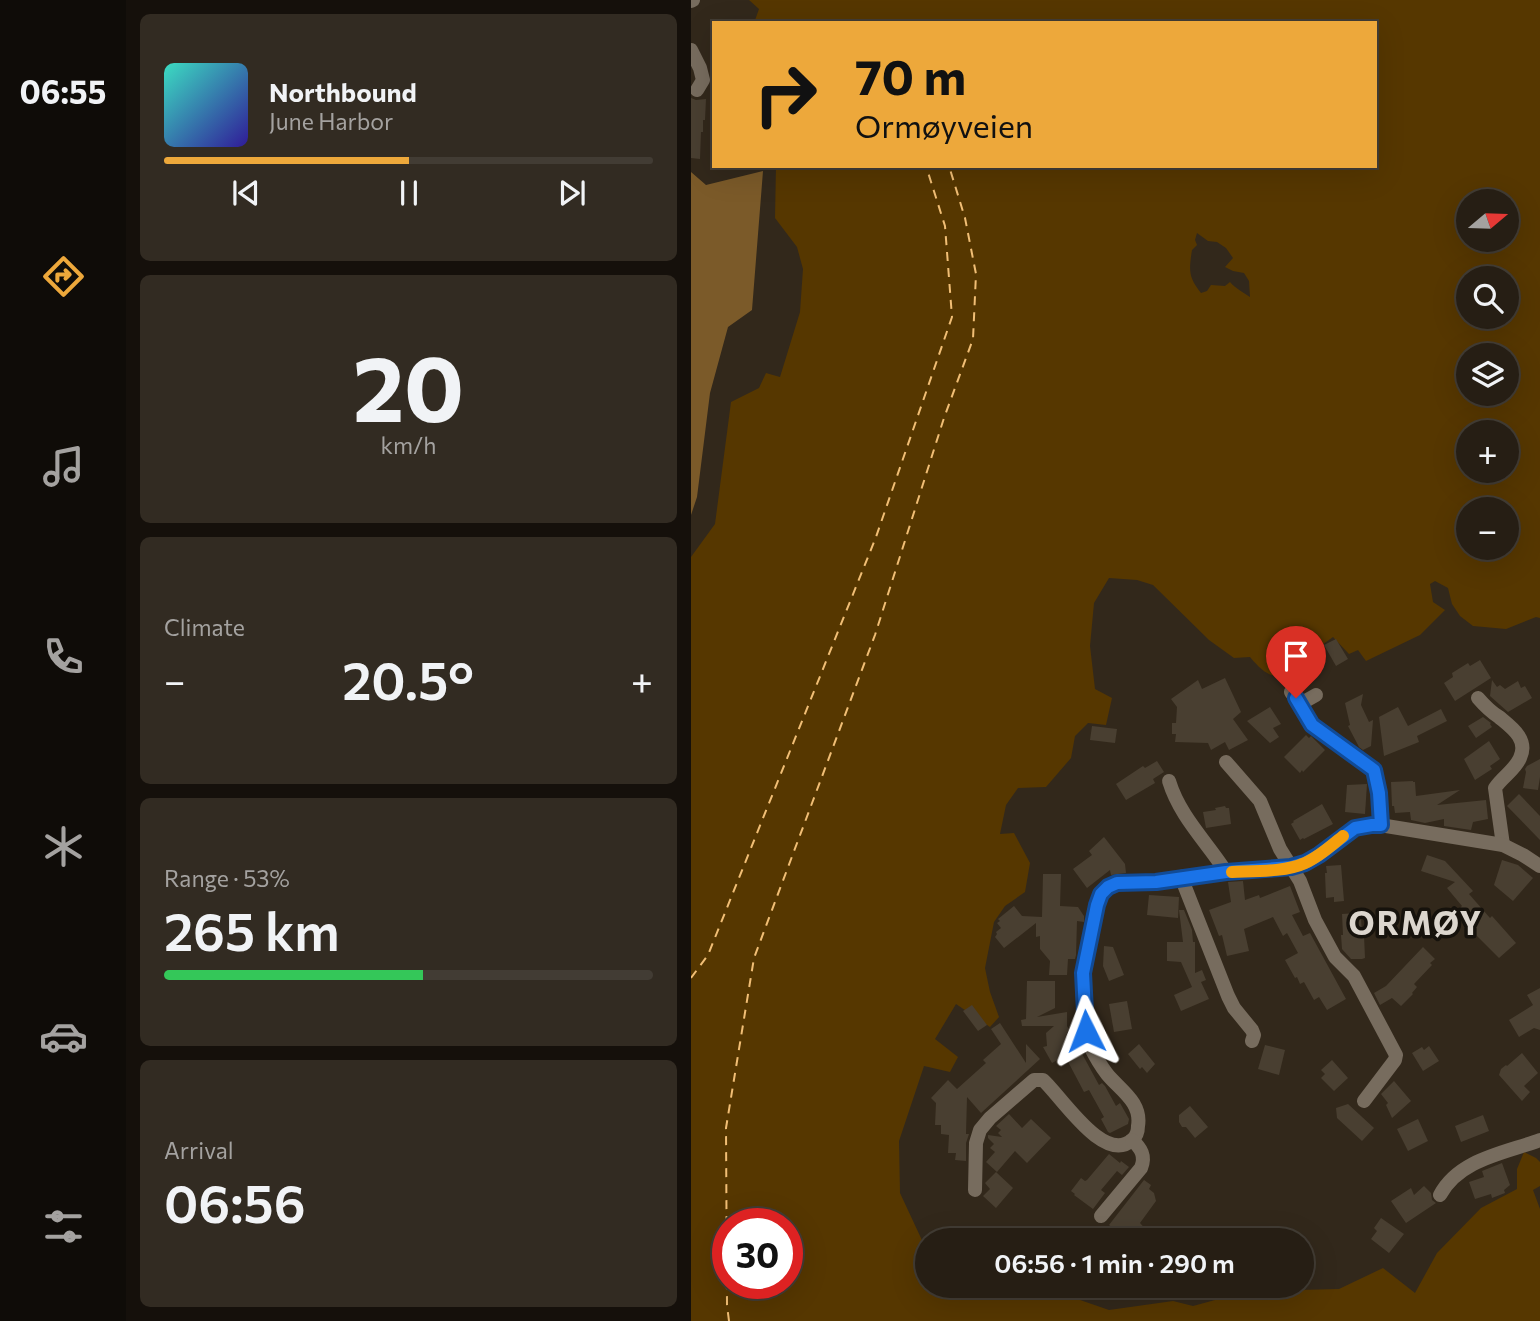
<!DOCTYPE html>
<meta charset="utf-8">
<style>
:root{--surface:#261e14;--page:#322b22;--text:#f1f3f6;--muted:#a4a2a0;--line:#423c34;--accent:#eda83b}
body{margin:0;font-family:Commissioner,sans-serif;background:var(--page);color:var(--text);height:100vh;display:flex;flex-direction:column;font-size:26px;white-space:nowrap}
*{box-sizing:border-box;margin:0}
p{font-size:23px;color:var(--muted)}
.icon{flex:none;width:38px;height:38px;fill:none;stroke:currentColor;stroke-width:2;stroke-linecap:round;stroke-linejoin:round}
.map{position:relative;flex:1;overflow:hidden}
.sheet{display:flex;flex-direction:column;gap:14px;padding:14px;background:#15100b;width:565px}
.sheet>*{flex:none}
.top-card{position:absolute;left:21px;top:21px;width:665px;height:147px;border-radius:0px;box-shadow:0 7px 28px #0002,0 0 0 2px var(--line);background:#eda83b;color:#111;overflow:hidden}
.needle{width:46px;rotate:71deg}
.controls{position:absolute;left:765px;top:189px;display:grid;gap:14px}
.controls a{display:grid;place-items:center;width:63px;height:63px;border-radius:50%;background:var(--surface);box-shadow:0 7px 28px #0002,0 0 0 2px var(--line);font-size:35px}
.speed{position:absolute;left:21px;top:1208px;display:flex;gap:14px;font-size:35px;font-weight:700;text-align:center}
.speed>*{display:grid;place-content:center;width:91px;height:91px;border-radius:50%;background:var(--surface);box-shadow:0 7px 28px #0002,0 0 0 2px var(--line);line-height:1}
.speed .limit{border:10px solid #d22;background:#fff;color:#111}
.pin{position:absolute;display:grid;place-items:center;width:60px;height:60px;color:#fff;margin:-72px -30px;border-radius:50% 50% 50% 0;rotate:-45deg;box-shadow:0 0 7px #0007}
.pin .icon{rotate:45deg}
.me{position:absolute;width:77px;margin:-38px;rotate:357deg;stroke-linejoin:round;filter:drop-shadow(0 0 5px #0008)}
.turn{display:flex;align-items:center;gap:24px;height:147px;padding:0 28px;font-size:32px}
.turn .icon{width:91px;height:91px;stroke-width:2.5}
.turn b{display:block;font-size:49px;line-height:60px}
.big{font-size:52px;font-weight:600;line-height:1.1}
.sheet .tile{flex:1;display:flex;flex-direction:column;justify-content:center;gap:10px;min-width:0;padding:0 24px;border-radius:10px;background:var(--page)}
.sheet .dial{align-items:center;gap:0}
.dial b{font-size:91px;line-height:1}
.song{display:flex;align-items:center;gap:21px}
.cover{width:84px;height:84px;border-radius:10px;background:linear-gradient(135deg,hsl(170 70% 55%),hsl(250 70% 35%))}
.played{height:7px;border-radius:4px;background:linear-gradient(90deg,var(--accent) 50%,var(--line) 50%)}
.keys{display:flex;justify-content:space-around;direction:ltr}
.heat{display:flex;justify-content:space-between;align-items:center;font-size:38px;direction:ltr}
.charge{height:10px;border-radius:5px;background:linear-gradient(90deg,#34c759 53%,var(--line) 0)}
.trip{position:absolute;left:224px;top:1228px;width:399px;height:70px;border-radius:35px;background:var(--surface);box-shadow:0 7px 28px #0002,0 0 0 2px var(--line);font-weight:600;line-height:70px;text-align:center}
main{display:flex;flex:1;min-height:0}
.dock{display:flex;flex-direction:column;width:126px;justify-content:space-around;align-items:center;background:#0f0c08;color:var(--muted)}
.dock .icon{width:49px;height:49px}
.dock .current{color:var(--accent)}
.dock b{font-size:32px;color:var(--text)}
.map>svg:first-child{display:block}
.forest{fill:#7b5a29}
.water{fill:#563700;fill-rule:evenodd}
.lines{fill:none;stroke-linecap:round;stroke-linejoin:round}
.ferry{stroke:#f1be75;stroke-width:2;stroke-dasharray:9 7;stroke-linecap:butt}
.building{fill:#493f31}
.minor{stroke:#776c5e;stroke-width:14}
.route-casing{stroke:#114b97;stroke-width:18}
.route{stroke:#1a73e8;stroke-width:12}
.slow{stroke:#f59e0b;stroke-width:12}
.labels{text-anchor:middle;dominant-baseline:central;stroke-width:7;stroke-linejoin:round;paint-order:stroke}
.district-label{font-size:32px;font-weight:bold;letter-spacing:2px;fill:#dcd6ce;stroke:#16120c}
</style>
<main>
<nav class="dock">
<b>06:55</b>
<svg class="icon current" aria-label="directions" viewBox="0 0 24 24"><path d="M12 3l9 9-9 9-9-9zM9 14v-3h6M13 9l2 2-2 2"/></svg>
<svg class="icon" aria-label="music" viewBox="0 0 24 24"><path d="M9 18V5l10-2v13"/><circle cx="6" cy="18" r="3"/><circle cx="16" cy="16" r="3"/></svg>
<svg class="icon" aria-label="phone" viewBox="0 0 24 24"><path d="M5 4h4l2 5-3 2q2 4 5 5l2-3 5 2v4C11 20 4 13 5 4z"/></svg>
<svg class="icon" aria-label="climate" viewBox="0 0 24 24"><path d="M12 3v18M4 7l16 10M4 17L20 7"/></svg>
<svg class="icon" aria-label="car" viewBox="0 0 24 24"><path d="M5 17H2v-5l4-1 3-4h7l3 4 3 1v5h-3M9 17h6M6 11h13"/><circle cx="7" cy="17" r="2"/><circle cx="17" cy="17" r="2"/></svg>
<svg class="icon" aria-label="filters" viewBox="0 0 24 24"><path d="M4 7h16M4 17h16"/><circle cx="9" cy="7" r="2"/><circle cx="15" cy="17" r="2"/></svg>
</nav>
<section class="sheet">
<div class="tile">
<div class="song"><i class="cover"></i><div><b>Northbound</b><p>June Harbor</p></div></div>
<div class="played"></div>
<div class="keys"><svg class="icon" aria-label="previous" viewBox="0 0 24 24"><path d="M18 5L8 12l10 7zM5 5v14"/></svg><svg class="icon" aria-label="pause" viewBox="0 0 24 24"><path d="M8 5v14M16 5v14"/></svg><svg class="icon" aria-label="next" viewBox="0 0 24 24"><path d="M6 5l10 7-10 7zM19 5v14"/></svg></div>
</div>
<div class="tile dial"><b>20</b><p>km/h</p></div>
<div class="tile"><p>Climate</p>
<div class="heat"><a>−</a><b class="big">20.5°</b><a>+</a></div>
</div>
<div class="tile"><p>Range · 53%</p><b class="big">265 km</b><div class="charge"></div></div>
<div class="tile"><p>Arrival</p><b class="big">06:56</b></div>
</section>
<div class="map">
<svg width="849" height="1321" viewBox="0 0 849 1321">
<rect width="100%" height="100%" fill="#32281b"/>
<path class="forest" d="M72 171 61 310 37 327 19 393 6 497 0 515V172L15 185Z"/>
<path class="water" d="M58 0H849V618L845 617 815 629 782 626 769 616 761 604 757 588 744 581 739 584 742 602 754 610 729 635 675 661 667 650 658 654 642 637 613 658 614 669C587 680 578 680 559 657L543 658 518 640 462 585 446 580 418 578 403 603 399 646 404 689 421 698 415 725 397 723 384 736 380 758 355 787 327 788 315 805 309 834 323 833 339 863 334 892 314 906 303 922 294 968 299 992 308 1017 299 1027 265 1004 244 1039 267 1057 259 1072 233 1066 208 1141 209 1193 236 1251V1286H345L366 1292 418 1310 482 1301 502 1306 524 1300 608 1290 648 1289 692 1268 724 1293 746 1253 790 1208 826 1189V1169L833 1152 845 1158 849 1162V1186L842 1190 849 1209V1321H0V557L24 524 40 402 68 388 75 373 89 377 109 312 112 269 106 247 84 218 85 166H684V23H63L68 9ZM777 201H816V240H777ZM506 233 517 241 526 242 535 248 542 258 534 267 542 271 553 273 558 281 559 297C552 292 544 288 539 282L534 286 520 285 516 291 510 293C497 277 498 270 501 250L506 245 504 240ZM777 278H816V317H777ZM777 355H816V394H777ZM777 432H816V471H777ZM777 509H816V548H777ZM37 1223H96V1283H37Z"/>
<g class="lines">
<g class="ferry">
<path d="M0 978 17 955 185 537 261 317 254 226 235 166"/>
<path d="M38 1321 36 1305 35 1128 63 958 184 635 253 418 282 339 285 274 274 218 258 166"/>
</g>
</g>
<g class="building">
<path d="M0 98 5 100 15 99 14 120H12V132H10L9 159 0 158Z"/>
<path d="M645 639 657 659 645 666 633 645Z"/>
<path d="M789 660 800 678 764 701 753 683 762 677 761 673 777 663 779 666Z"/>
<path d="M534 678 550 712 542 719 557 740 538 750 534 742 520 750 517 743 484 742 485 734H481V723H485L486 707 480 699 507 680 511 689Z"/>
<path d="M801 680 806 687 809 685 814 689 827 681 830 688 834 686 841 698 817 712 799 696Z"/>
<path d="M672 694 670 705 678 722 682 720 680 746 672 750 668 747 657 726 659 725 654 703Z"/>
<path d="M579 707 590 724 582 728 588 737 579 743 556 721Z"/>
<path d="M707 707 717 726 750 709 756 721 726 736 728 742 693 756 688 717Z"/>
<path d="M792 717 800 723 799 724 801 727 785 738 777 726Z"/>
<path d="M401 726 426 729 424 743 399 740Z"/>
<path d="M615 735 618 738 620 736 634 750 612 772 611 770 609 773 593 757Z"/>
<path d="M798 741 809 759 799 766 801 769 784 780 773 759Z"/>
<path d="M849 759V777L847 790 832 788 835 772 834 769 836 766Z"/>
<path d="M466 761 473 772 462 779 464 783 435 800 425 784 452 766 454 768Z"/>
<path d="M722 781V782H724L725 796 769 790 746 805 795 800 797 819 782 822 780 830 753 826V819L734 823 720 820 719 812 704 813 703 806H701L700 782Z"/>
<path d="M676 784 674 814 654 812 656 785Z"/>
<path d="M828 794 849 816V840L816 806Z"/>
<path d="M631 804 642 824 613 839 612 838 609 840 600 824 603 822 602 821Z"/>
<path d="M534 806 535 808H538L540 824 515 828 512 812 525 810 524 808Z"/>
<path d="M413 837 434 864 435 873 420 875 419 870 396 888 382 869 401 855 398 851Z"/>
<path d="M736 855 754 861 782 891 778 894 799 918 801 916 825 943 808 958 775 925 774 919 766 911 771 906 756 888 764 882 730 871Z"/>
<path d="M811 860 827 865 842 878 822 901 803 885Z"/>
<path d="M650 865 653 901 643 902V897L635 898 634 873H636L635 866Z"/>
<path d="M352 874H370L369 906 387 907 393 916V922L386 921 385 955 384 959H377L376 975H358L359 961 349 949V936L345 937V923L313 948 304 937 306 934 305 932 310 928 306 923 309 921 307 919 323 906 331 916 351 917Z"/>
<path d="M552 881 554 900 568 895 569 898 599 886 609 912 601 915 612 936 619 933 655 999 636 1010 628 997 623 1000 613 982 609 984 606 977 604 978 594 960 607 953 596 933 592 936 582 917 553 929 558 951 536 956 531 935 528 936 518 910 540 902 537 882Z"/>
<path d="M458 895 488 897 487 918 456 915Z"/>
<path d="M488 910H493L501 930 502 942H504V973L511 970 515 980 510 982 518 999 490 1011 483 995 501 987 490 962 476 961V942H492Z"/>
<path d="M666 913V917H670L671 935H673L674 958 671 959H660L651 949 650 935H652L651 914Z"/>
<path d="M413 946 422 947 433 975 418 981 412 966Z"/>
<path d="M732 947 744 959 739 963 741 965 723 984 726 987 721 993 722 994 710 1006 701 998 689 1005 683 993 695 986Z"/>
<path d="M336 981H364V1008L346 1017 376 1012V1026L408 1085 411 1083 414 1086 425 1106 429 1103 438 1119 437 1124 419 1133 417 1132 410 1119 413 1117 398 1090 393 1092 374 1056 361 1063 352 1047 356 1046 355 1033 363 1026H331L330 1020 335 1019Z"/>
<path d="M849 988V1030L843 1028 828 1037 818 1020 842 1005 836 995Z"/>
<path d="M436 1001 441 1029 423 1032 418 1004Z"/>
<path d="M281 1005 296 1025 287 1031 272 1011Z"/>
<path d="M309 1023 335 1063V1044L349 1059 290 1113 276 1097 275 1134H278L275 1143V1161L264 1160 265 1153H257L258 1135 250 1134V1125H244L245 1103 240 1098 257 1080 266 1089 295 1063 292 1060 310 1044 300 1029Z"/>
<path d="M448 1044 464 1064 456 1073 451 1067 449 1069 437 1054Z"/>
<path d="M574 1045 594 1050 588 1075 567 1069Z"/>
<path d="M738 1046 748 1061 732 1071 721 1053 731 1047 733 1050Z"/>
<path d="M831 1053 847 1073 833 1086 839 1092 831 1101 808 1075 810 1069 815 1065 816 1066Z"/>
<path d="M641 1060 657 1078 643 1091 630 1078 634 1074 630 1070Z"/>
<path d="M703 1081 720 1101 701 1118 695 1105 697 1103 690 1094Z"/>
<path d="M657 1104 683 1128 671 1141 646 1118 645 1108Z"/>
<path d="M499 1106 517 1127 504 1138 495 1127H491L488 1122V1115Z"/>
<path d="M318 1114 331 1128 340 1119 360 1138 336 1163 324 1151 306 1172 295 1162 304 1152 299 1148 303 1144 297 1138V1135L311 1137 307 1133 310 1130 305 1126Z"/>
<path d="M792 1115 798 1131 770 1142 764 1126Z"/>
<path d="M727 1119 737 1141 717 1151 706 1129Z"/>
<path d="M418 1154 429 1163 430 1161 438 1167 431 1175 426 1171 410 1190 414 1193 402 1209 383 1195 384 1194 380 1191 390 1178 394 1181 396 1180Z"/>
<path d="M811 1163 819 1185 813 1190 814 1193 801 1198 800 1194 784 1199 778 1182 793 1177 791 1171Z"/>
<path d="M305 1172 322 1188 305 1208 292 1196 299 1189 294 1183Z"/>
<path d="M453 1180 460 1185 458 1189 463 1193 465 1201 449 1223 458 1233 452 1241H439L418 1225Z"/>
<path d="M733 1186 740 1193 741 1200 745 1203 715 1223 700 1201 720 1188 723 1195Z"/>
<path d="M690 1218 713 1234 698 1253 680 1239 686 1231 683 1228Z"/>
</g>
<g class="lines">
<g class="minor">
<path d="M0 1 2 0"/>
<path d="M0 50 9 68 12 80 6 90"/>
<path d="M600 692 609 704 621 725 683 770 688 793 689 825"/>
<path d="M787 698C793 705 800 712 808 717 820 727 838 739 829 758 824 770 811 777 804 788L812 845"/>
<path d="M609 704 625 695"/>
<path d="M535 762 569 801 589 849 609 881 624 920 644 957 663 976 705 1055 704 1060 673 1101"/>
<path d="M478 781C489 817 516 842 535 872"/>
<path d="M490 877 537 996 543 1008 561 1030 563 1035 561 1041"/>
<path d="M284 1190 285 1143 289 1130 299 1118 343 1080H352C370 1096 413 1165 441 1140 445 1137 447 1131 447 1126 451 1102 429 1090 416 1074 410 1066 404 1056 399 1046 392 1031 391 990 392 973 393 959 398 945 401 931 403 921 403 910 407 900 410 894 414 887 421 885 434 880 450 883 463 882 472 881 481 879 489 877 512 874 535 872 558 871 577 870 599 870 616 862 645 848 652 825 689 825L812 845 832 855 849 866"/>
<path d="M749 1195C768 1159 814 1153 849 1140"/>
<path d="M410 1216 450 1168C455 1156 450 1148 441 1140"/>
</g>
</g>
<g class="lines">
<g class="route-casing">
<path id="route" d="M395 1031 392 973 406 905 410 894 417 887 426 883 465 882 535 872 600 867 614 863 628 855 664 828 681 825H690L688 793 683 770 621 725 605 698"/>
</g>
<use href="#route" class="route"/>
<path class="slow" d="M541 872C563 871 595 872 614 863 628 857 640 846 652 836"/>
</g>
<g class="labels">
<g class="district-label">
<text x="725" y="922">ORMØY</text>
</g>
</g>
</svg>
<div class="controls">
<a><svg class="needle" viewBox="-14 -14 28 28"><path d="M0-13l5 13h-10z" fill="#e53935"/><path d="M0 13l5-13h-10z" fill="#a4a2a0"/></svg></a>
<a><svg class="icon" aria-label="search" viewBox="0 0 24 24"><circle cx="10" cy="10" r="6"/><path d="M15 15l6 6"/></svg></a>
<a><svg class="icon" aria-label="layers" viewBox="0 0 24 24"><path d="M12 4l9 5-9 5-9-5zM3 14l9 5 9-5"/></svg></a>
<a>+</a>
<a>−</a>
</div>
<div class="speed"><div class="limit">30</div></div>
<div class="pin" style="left:605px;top:698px;background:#d93025"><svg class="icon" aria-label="arrive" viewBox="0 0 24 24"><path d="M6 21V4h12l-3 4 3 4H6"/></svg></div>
<svg class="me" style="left:395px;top:1031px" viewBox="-20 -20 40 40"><path d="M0-17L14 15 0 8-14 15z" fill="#1a73e8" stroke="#fff" stroke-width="4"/></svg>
<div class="trip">06:56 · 1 min · 290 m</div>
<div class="top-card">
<div class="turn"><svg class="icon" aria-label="right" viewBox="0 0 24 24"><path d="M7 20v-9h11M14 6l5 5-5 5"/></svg><div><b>70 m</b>Ormøyveien</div></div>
</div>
</div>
</main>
